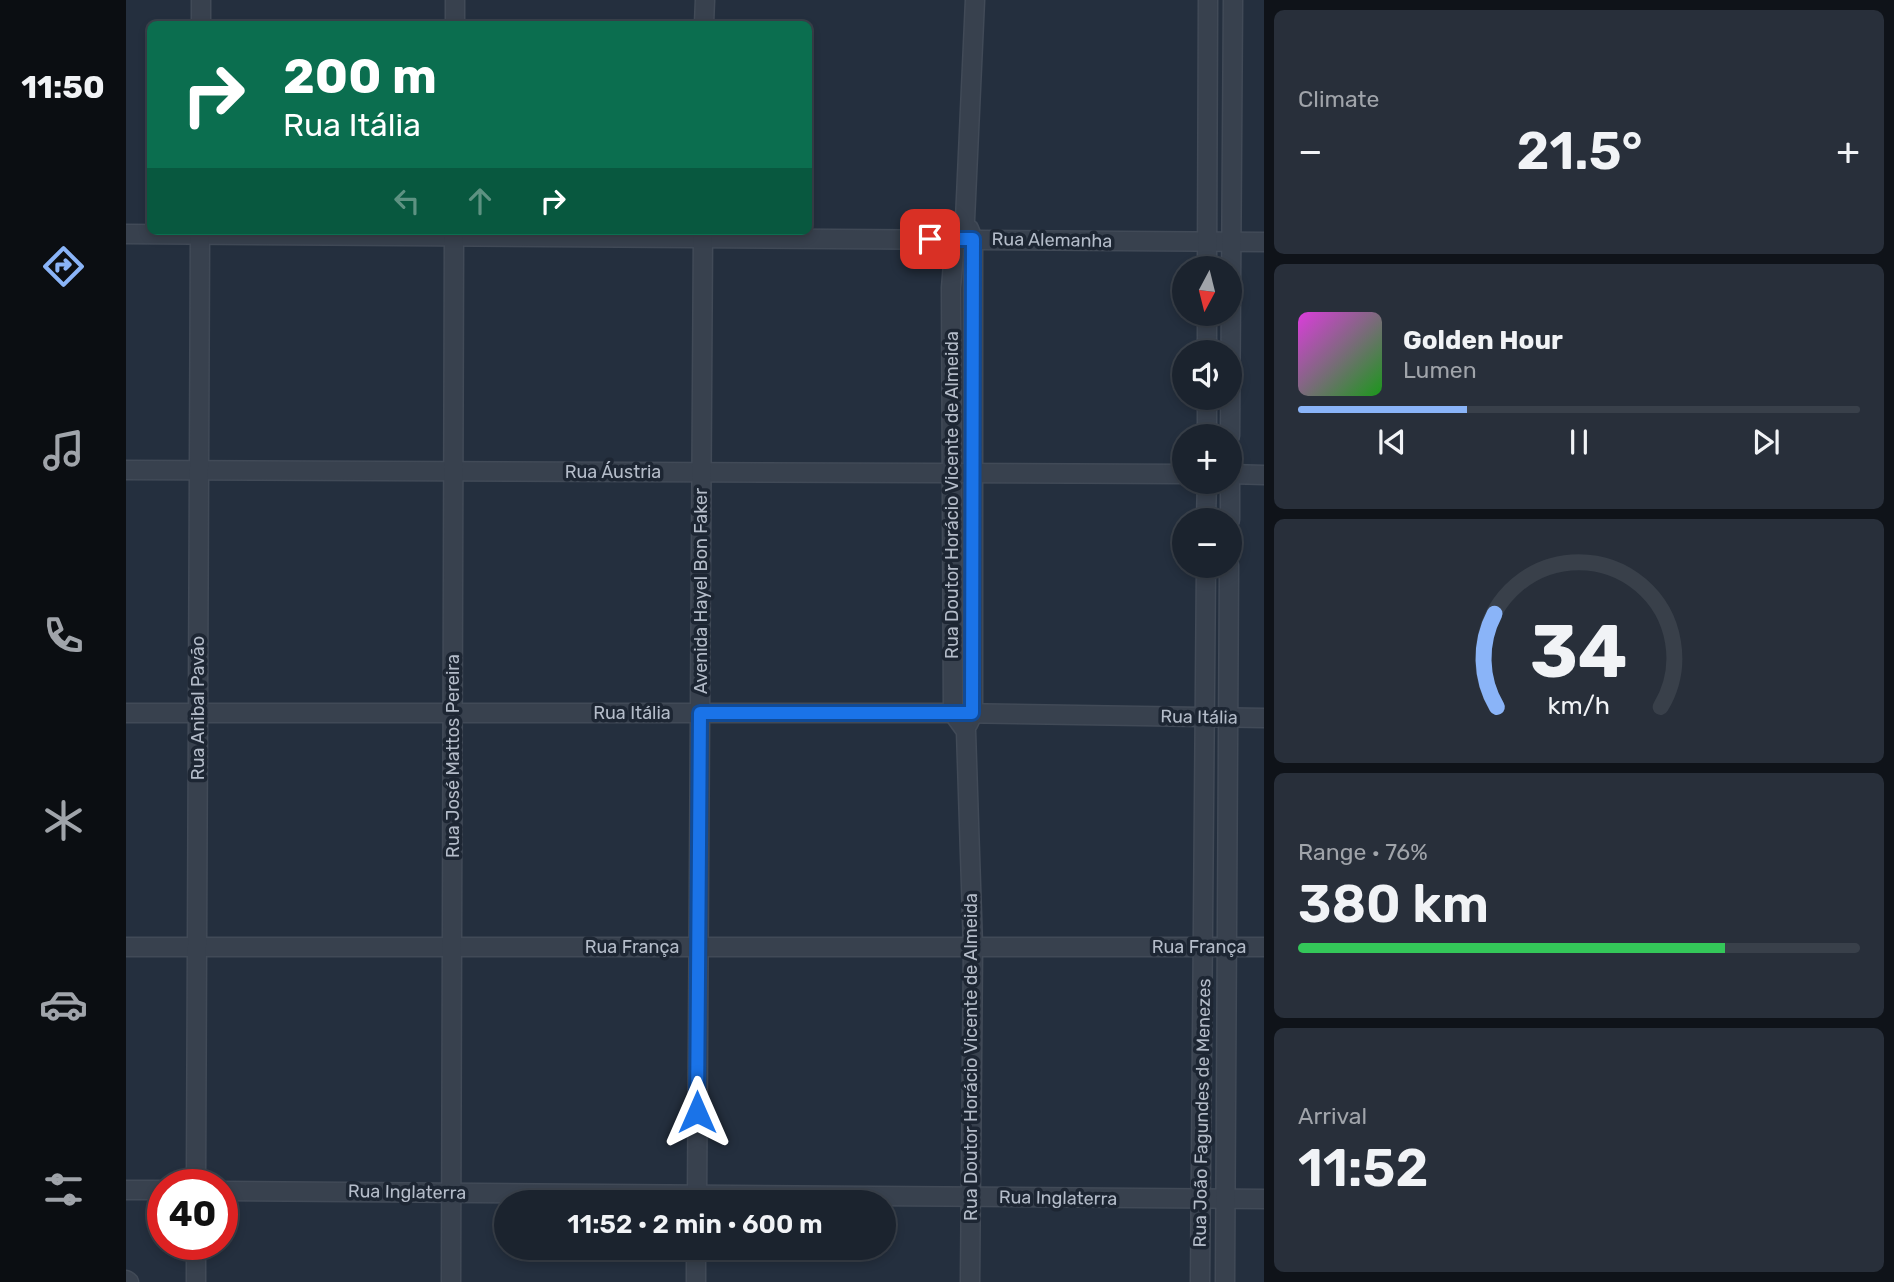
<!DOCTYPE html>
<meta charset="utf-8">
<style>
:root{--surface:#1b232e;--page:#282f3a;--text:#f1f3f6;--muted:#a0a4aa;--line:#39404a;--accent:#8ab4f8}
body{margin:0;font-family:Rubik,sans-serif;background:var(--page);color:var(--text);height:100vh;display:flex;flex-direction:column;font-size:26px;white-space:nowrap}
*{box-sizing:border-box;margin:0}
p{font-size:23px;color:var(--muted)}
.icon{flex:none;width:38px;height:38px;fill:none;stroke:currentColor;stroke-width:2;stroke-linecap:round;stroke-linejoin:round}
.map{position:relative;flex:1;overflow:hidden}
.drawer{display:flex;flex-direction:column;gap:10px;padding:10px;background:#0f1319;width:630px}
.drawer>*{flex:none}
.guide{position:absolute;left:21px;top:21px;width:665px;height:214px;border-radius:10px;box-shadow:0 4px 10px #0003,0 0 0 2px var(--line);background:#0b6e4f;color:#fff;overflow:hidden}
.needle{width:46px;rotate:187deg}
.controls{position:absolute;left:1046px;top:256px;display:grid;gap:14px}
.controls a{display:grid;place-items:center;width:70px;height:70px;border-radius:50%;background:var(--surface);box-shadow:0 4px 10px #0003,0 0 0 2px var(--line);font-size:35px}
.speed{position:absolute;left:21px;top:1169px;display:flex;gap:14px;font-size:35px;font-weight:700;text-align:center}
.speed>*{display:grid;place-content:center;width:91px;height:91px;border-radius:50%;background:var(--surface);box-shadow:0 4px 10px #0003,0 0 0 2px var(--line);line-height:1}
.speed .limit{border:10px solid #d22;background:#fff;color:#111}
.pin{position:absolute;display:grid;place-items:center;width:60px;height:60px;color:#fff;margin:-30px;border-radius:14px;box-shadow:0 4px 10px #0006}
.me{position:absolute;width:77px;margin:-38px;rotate:0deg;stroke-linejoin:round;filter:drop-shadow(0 0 5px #0008)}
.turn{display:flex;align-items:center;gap:24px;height:147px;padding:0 21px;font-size:32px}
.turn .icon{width:91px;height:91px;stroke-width:2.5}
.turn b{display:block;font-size:49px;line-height:60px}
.lanes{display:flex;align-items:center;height:66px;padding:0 21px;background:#0003;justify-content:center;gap:35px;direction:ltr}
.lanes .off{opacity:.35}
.big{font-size:52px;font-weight:600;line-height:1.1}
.drawer .widget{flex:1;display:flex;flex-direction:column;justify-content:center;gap:10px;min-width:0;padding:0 24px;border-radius:10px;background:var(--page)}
.drawer .dial{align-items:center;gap:0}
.dial svg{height:182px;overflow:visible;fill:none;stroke:var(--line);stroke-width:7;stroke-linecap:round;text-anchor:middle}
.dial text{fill:var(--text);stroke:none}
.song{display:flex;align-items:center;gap:21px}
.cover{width:84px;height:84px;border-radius:10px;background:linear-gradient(135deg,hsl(300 70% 55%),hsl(120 70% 35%))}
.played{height:7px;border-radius:4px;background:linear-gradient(90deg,var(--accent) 30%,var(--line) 30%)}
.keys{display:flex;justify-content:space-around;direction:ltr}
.heat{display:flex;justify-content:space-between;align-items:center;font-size:38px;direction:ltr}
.charge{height:10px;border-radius:5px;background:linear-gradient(90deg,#34c759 76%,var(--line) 0)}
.trip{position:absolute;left:368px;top:1190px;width:402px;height:70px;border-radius:35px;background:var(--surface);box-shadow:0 4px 10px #0003,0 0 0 2px var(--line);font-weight:600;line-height:70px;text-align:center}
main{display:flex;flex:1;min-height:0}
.tab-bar{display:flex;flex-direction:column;width:126px;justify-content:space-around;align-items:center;background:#0b0e12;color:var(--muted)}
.tab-bar .icon{width:49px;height:49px}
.tab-bar .active{color:var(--accent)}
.tab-bar b{font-size:32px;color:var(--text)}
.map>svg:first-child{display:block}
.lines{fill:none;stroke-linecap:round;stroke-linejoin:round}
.minor-casing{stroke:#414a57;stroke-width:21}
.minor{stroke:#38414e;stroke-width:18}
.route-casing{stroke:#114b97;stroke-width:18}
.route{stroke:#1a73e8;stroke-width:12}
.labels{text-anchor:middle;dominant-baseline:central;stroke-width:7;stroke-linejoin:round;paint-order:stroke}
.street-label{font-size:18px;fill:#b4bcc9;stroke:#1d2633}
</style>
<main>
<nav class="tab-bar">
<b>11:50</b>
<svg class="icon active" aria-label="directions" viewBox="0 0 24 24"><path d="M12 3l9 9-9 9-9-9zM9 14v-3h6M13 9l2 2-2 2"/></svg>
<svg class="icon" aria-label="music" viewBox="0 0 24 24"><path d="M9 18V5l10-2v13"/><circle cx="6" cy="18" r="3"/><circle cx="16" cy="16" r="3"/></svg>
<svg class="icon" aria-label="phone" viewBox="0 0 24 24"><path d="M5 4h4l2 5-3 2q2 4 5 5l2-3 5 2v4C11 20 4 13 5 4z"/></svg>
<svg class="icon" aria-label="climate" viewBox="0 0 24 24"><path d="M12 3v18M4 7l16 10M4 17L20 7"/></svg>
<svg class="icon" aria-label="car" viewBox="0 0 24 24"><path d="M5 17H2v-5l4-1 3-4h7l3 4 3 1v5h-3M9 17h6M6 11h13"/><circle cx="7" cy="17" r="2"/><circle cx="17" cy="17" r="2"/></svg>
<svg class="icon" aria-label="filters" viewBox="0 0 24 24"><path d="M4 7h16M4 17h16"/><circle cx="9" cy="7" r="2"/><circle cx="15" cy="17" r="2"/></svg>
</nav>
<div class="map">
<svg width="1138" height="1282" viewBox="0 0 1138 1282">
<rect width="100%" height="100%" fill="#242f3e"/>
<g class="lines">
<g class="minor-casing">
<g id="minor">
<path d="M75 24V0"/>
<path d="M329 24V0"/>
<path d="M578 24 579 0"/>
<path d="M0 234 1138 242"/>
<path d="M1081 268 1082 0"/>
<path d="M1081 352V313"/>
<path d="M1081 436V397"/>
<path d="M1104 436 1107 0"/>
<path d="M0 470 1059 474"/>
<path d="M1104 474 1138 475"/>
<path d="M1080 520 1081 481"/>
<path d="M1104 520V481"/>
<path d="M0 713H827L1138 718"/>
<path d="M842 724 847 714V239L843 229"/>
<path d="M0 947H1138"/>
<path d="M70 1185 74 231"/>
<path d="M0 1190H37"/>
<path d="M96 1191 1138 1199"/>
<path d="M571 1202 577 231"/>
<path d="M0 1280 3 1282"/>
<path d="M70 1282V1244"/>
<path d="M325 1282 328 231"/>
<path d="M570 1282V1248"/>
<path d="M844 1282 847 947 840 731 827 713 825 288 829 239 839 220 849 0"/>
<path d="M1074 1282 1080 565"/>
<path d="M1099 1282 1103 565"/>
</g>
</g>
<use href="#minor" class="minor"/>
</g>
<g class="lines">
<g class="route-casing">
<path id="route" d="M571 1112 574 713H846L847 239H804"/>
</g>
<use href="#route" class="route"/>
</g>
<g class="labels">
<g class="street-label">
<text transform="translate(926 240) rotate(1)">Rua Alemanha</text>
<text x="487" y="472">Rua Áustria</text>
<text transform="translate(826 495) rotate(-90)">Rua Doutor Horácio Vicente de Almeida</text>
<text transform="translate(575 591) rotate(-90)">Avenida Hayel Bon Faker</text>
<text transform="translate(72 708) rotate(-90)">Rua Anibal Pavão</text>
<text x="506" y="713">Rua Itália</text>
<text transform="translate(1073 717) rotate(1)">Rua Itália</text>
<text transform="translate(327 756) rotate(-90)">Rua José Mattos Pereira</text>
<text x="506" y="947">Rua França</text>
<text x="1073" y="947">Rua França</text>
<text transform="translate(845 1057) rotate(-90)">Rua Doutor Horácio Vicente de Almeida</text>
<text transform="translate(1076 1113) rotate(-89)">Rua João Fagundes de Menezes</text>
<text transform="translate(281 1192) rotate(1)">Rua Inglaterra</text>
<text transform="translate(932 1198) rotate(1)">Rua Inglaterra</text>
</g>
</g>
</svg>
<div class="controls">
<a><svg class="needle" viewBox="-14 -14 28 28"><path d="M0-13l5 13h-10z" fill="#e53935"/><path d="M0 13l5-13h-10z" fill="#a0a4aa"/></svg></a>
<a><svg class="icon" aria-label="sound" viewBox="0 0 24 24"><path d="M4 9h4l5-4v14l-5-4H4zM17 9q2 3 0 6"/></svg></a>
<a>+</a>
<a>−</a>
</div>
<div class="speed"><div class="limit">40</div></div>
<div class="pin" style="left:804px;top:239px;background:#d93025"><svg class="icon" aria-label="arrive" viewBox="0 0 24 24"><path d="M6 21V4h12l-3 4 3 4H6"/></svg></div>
<svg class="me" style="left:571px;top:1112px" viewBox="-20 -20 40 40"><path d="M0-17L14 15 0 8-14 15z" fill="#1a73e8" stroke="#fff" stroke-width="4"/></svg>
<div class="trip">11:52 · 2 min · 600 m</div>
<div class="guide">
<div class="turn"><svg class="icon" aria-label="right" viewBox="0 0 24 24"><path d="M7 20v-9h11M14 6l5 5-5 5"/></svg><div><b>200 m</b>Rua Itália</div></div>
<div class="lanes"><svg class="icon off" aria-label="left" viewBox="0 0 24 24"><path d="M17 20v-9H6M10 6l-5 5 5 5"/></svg><svg class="icon off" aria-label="ahead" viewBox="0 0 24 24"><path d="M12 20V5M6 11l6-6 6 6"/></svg><svg class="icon" aria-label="right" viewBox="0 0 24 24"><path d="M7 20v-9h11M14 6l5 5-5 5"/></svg></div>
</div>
</div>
<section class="drawer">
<div class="widget"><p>Climate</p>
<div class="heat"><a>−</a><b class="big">21.5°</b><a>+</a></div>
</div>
<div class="widget">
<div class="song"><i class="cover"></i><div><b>Golden Hour</b><p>Lumen</p></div></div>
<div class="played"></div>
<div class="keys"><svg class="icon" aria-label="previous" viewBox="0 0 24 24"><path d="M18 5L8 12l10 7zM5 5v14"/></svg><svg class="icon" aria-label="pause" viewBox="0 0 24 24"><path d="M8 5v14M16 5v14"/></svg><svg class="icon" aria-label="next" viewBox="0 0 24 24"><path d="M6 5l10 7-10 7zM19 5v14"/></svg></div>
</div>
<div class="widget dial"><svg viewBox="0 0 100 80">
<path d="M14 69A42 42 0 1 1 86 69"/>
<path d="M14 69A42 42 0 0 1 13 28" stroke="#8ab4f8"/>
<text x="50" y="56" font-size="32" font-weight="700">34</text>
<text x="50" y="72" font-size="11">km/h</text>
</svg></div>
<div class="widget"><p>Range · 76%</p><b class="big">380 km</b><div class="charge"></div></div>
<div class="widget"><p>Arrival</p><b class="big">11:52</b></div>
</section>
</main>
